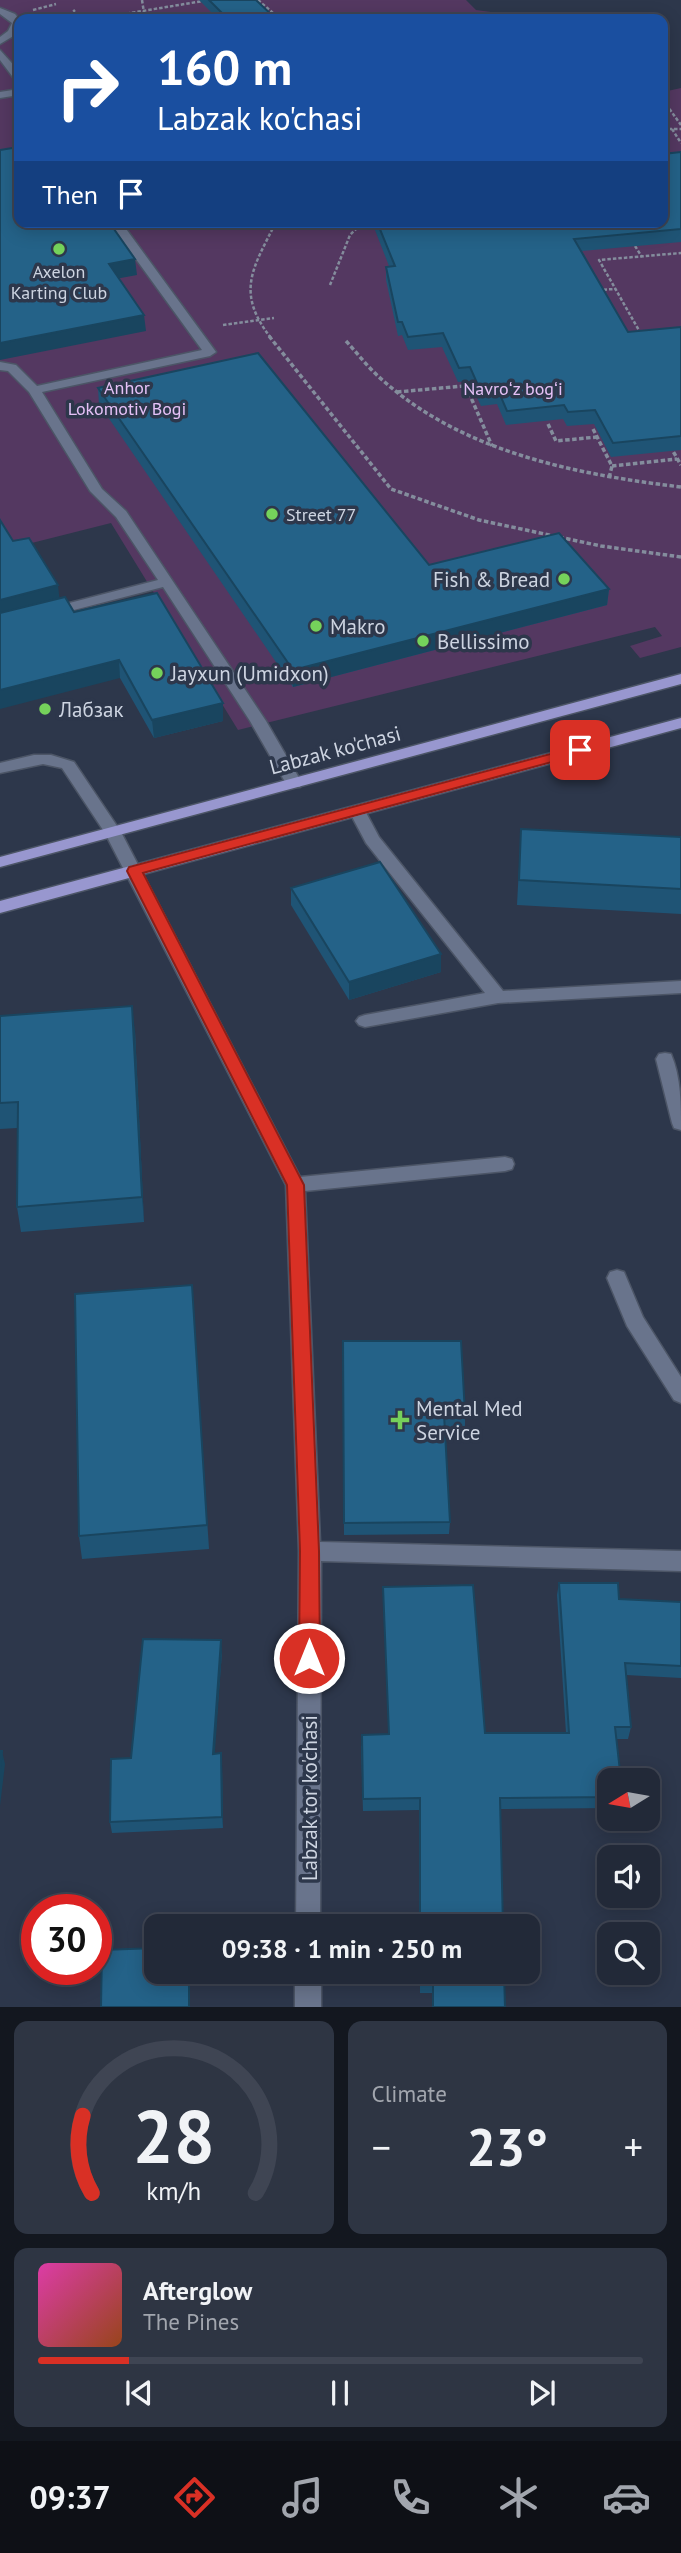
<!DOCTYPE html>
<meta charset="utf-8">
<style>
:root{--surface:#222938;--page:#2e3543;--text:#f1f3f6;--muted:#a2a6ae;--line:#3f4553;--accent:#d93025}
body{margin:0;font-family:"PT Sans",sans-serif;background:var(--page);color:var(--text);height:100vh;display:flex;flex-direction:column;font-size:26px;white-space:nowrap}
*{box-sizing:border-box;margin:0}
p{font-size:23px;color:var(--muted)}
.icon{flex:none;width:38px;height:38px;fill:none;stroke:currentColor;stroke-width:2;stroke-linecap:round;stroke-linejoin:round}
.map{position:relative;height:2007px;overflow:hidden}
.drawer{display:flex;flex-direction:column;gap:14px;padding:14px;background:#13171f;flex:1}
.drawer>*{flex:none}
.banner{position:absolute;left:14px;top:14px;width:654px;height:214px;border-radius:14px;box-shadow:0 4px 18px #0003,0 0 0 2px var(--line);background:#1a4fa0;color:#fff;overflow:hidden}
.needle{width:46px;rotate:259deg}
.tools{position:absolute;left:597px;top:1768px;display:grid;gap:14px}
.tools a{display:grid;place-items:center;width:63px;height:63px;border-radius:14px;background:var(--surface);box-shadow:0 4px 18px #0003,0 0 0 2px var(--line);font-size:35px}
.speed{position:absolute;left:21px;top:1894px;display:flex;gap:14px;font-size:35px;font-weight:700;text-align:center}
.speed>*{display:grid;place-content:center;width:91px;height:91px;border-radius:50%;background:var(--surface);box-shadow:0 4px 18px #0003,0 0 0 2px var(--line);line-height:1}
.speed .limit{border:10px solid #d22;background:#fff;color:#111}
.pin{position:absolute;display:grid;place-items:center;width:60px;height:60px;color:#fff;margin:-30px;border-radius:14px;box-shadow:0 4px 10px #0006}
.me{position:absolute;width:77px;margin:-38px;rotate:0deg;stroke-linejoin:round;filter:drop-shadow(0 0 5px #0008)}
.turn{display:flex;align-items:center;gap:24px;height:147px;padding:0 28px;font-size:32px}
.turn .icon{width:91px;height:91px;stroke-width:2.5}
.turn b{display:block;font-size:49px;line-height:60px}
.then{display:flex;align-items:center;height:66px;padding:0 28px;background:#0003;gap:14px;font-size:26px}
.big{font-size:52px;font-weight:800;line-height:1.1}
.drawer .card{flex:1;display:flex;flex-direction:column;justify-content:center;gap:10px;min-width:0;padding:0 24px;border-radius:14px;background:var(--page)}
.drawer .dial{align-items:center;gap:0}
.dial svg{height:182px;overflow:visible;fill:none;stroke:var(--line);stroke-width:7;stroke-linecap:round;text-anchor:middle}
.dial text{fill:var(--text);stroke:none}
.song{display:flex;align-items:center;gap:21px}
.cover{width:84px;height:84px;border-radius:10px;background:linear-gradient(135deg,hsl(320 70% 55%),hsl(20 70% 35%))}
.played{height:7px;border-radius:4px;background:linear-gradient(90deg,var(--accent) 15%,var(--line) 15%)}
.keys{display:flex;justify-content:space-around;direction:ltr}
.heat{display:flex;justify-content:space-between;align-items:center;font-size:38px;direction:ltr}
.drawer .tiles{flex:1;display:grid;gap:14px;grid-template-columns:1fr 1fr}
.card:last-child{grid-column:span 2}
.trip{position:absolute;left:144px;top:1914px;width:396px;height:70px;border-radius:14px;background:var(--surface);box-shadow:0 4px 18px #0003,0 0 0 2px var(--line);font-weight:800;line-height:70px;text-align:center}
.dock{display:flex;height:112px;justify-content:space-around;align-items:center;background:#0e1016;color:var(--muted)}
.dock .icon{width:49px;height:49px}
.dock .selected{color:var(--accent)}
.dock b{font-size:32px;color:var(--text)}
.map>svg:first-child{display:block}
.green{fill:#543861}
.lines{fill:none;stroke-linecap:round;stroke-linejoin:round}
.minor-casing{stroke:#4c5566;stroke-width:3}
.major-casing{stroke:#4c5566;stroke-width:3}
.path-far1{stroke:#848d9d;stroke-width:2.5;stroke-dasharray:3.5 2;stroke-linecap:butt}
.path{stroke:#848d9d;stroke-width:3.5;stroke-dasharray:4.5 2.5;stroke-linecap:butt}
.minor{fill:#69748c;fill-rule:evenodd}
.major{fill:#9897cf;fill-rule:evenodd}
.wall{fill:#1f5475}
.shaded-wall{fill:#19455f}
.building{fill:#246288;stroke:#19455f;stroke-width:2}
.route{fill:#d93025;stroke:#8d1f18;stroke-width:2}
.poi-dot{fill:#75d25b;stroke:#2d374b;stroke-width:2.5}
.labels{text-anchor:middle;dominant-baseline:central;stroke-width:7;stroke-linejoin:round;paint-order:stroke}
.far-poi-label{font-size:18px;fill:#cdd4e1;stroke:#2d374b}
.far-park-label{font-size:18px;fill:#e5c1f7;stroke:#2d374b}
.poi-label{font-size:21px;fill:#cdd4e1;stroke:#2d374b;text-anchor:start}
.street-label{font-size:21px;fill:#cdd4e1;stroke:#2d374b}
</style>
<div class="map">
<svg width="681" height="2007" viewBox="0 0 681 2007">
<rect width="100%" height="100%" fill="#2d374b"/>
<path class="green" d="M0 0H466L476 10 543 19H19V222H663V92L681 88V647L640 658 630 646 662 636 655 627 238 730 111 523 0 551Z"/>
<g class="lines">
<g class="minor-casing">
<g id="minor">
<path d="M0 8 15 14 19 19 15 35 0 44V37L8 31 12 23 0 14Z"/>
<path d="M0 50 19 71V81L15 80 0 60Z"/>
<path d="M19 89V95L0 98V92Z"/>
<path d="M109 222H121L216 352 210 356 42 392 102 489 126 511 266 721 302 783 300 787H288L250 721 163 587 0 629V621L158 580 116 517 90 491 29 392 8 371 0 370V362L16 365 37 386 202 350Z"/>
<path d="M34 755H51L74 762 121 832 300 1177 505 1157 512 1159 514 1164 512 1169 505 1171 305 1191 320 1542 681 1551V1571L321 1561 320 1927H296L299 1551 286 1185 105 833 62 768 43 764 0 773V763Z"/>
<path d="M357 806 363 807 379 837 503 991 681 981V993L498 1003 365 1027 359 1025 356 1021 359 1017 365 1015 485 993 366 843 349 811Z"/>
<path d="M665 1053 671 1054C681 1077 681 1105 681 1130L674 1128 672 1123 656 1059 659 1054Z"/>
<path d="M617 1270 624 1272 643 1317 681 1377V1403L674 1400 627 1326 607 1278 610 1272Z"/>
<rect x="295" y="1972" width="26" height="35"/>
</g>
</g>
<g class="major-casing">
<g id="major">
<path d="M681 674V684L0 867V857Z"/>
<path d="M681 718V728L0 913V901Z"/>
</g>
</g>
<g class="path-far1">
<path d="M142 0 145 19"/>
<path d="M258 0 280 19"/>
<path d="M33 10 56 4"/>
<path d="M65 19 75 10"/>
<path d="M94 19 209 0"/>
<path d="M663 100 681 125"/>
<path d="M663 129H681"/>
<path d="M672 129 681 143"/>
<path d="M148 225 162 222"/>
<path d="M635 246 642 257"/>
<path d="M330 285 350 235 363 222"/>
<path d="M598 290 615 289"/>
<path d="M223 325 274 318"/>
<path d="M641 334 599 260 681 253"/>
<path d="M271 338C235 292 253 268 276 222"/>
</g>
<g class="path">
<path d="M269 336 391 489 479 520 601 546 681 557"/>
<path d="M346 341C357 353 367 366 379 377 461 452 574 474 681 487"/>
<path d="M466 386 492 446"/>
<path d="M397 392 475 385"/>
<path d="M548 424 556 441 597 437"/>
<path d="M593 429 612 466 609 478"/>
<path d="M670 446 681 465"/>
<path d="M612 466 677 459"/>
</g>
<use href="#minor" class="minor"/>
<use href="#major" class="major"/>
</g>
<g class="wall">
<path d="M199 0H256L276 19H218Z"/>
<path d="M681 152V242L582 251 628 332 681 327V450L611 457 594 424 567 426 563 419 506 425 497 404 481 406 469 381 458 382 442 347 408 350 402 335 398 336 386 280V267L389 266 373 225V222H663Z"/>
<path d="M98 388 429 565 609 589 607 605 293 687 99 404Z"/>
<path d="M13 541 59 598 74 612 223 721 154 738 120 678Z"/>
<path d="M521 829 681 837V914L517 905Z"/>
<path d="M291 888 441 954V972L349 1000 291 905Z"/>
<path d="M0 1016 135 1031 144 1222 21 1232 17 1207V1128L0 1129Z"/>
<path d="M192 1285 209 1549 82 1559 79 1536Z"/>
<path d="M343 1341 465 1414V1426L445 1427 450 1522 449 1534 344 1535Z"/>
<path d="M559 1583 619 1599 681 1602V1678L626 1675 631 1727 628 1739H616L609 1780V1808L500 1809 503 1927H420L419 1810 363 1811 361 1746 389 1734 383 1587 485 1733H566L557 1595Z"/>
<path d="M222 1652 214 1754 222 1765 223 1828 112 1833 110 1822 131 1758Z"/>
<path d="M420 1972H504L505 2007H432V1993H420Z"/>
</g>
<g class="shaded-wall">
<path d="M135 259 137 275 110 280 109 264Z"/>
<path d="M144 315 146 331 0 360V343Z"/>
<path d="M58 585 60 603 0 618V600Z"/>
<path d="M609 589 607 605 293 687V670Z"/>
<path d="M119 660 120 678 0 709V690Z"/>
<path d="M223 703V721L154 738 152 720Z"/>
<path d="M441 954V972L349 1000V982Z"/>
<path d="M132 1006 135 1031 144 1222 142 1197Z"/>
<path d="M221 1640 222 1652 214 1765 213 1754Z"/>
<path d="M2 1751 5 1764 0 1806V1769Z"/>
<path d="M221 1753 222 1765 223 1828 222 1817Z"/>
<rect x="189" y="1972" width="1" height="35"/>
</g>
<g class="building">
<path d="M209 0H256L276 19H228Z"/>
<path d="M19 147V222H109L135 259 109 264 144 315 0 343V150Z"/>
<path d="M681 152V229L574 239 628 332 681 327V436L613 443 595 410 568 412 564 405 507 411 498 390 481 392 470 367 459 368 443 333 408 337 402 322H398L386 267 395 266 377 222H663V154Z"/>
<path d="M258 353 429 565 559 533 609 589 293 670 98 388Z"/>
<path d="M0 520 13 541 29 538 58 585 0 600Z"/>
<path d="M157 593 223 703 152 720 119 660 0 690V613L65 597 74 612Z"/>
<path d="M521 829 681 837V889L519 880Z"/>
<path d="M380 862 441 954 349 982 291 888Z"/>
<path d="M132 1006 142 1197 17 1207 18 1102 0 1103V1016Z"/>
<path d="M192 1285 207 1525 79 1536 75 1294Z"/>
<path d="M343 1341H461L465 1414H444L450 1522 344 1523Z"/>
<path d="M559 1583H618L619 1599 681 1602V1666L625 1663 631 1727H615L621 1780H609V1797L500 1798 503 1927H420V1798L363 1799 362 1735 389 1734 383 1587 473 1585 485 1733H569Z"/>
<path d="M143 1639 221 1640 213 1754 221 1753 222 1817 110 1822 111 1759 131 1758Z"/>
<path d="M0 1751H2L0 1769Z"/>
<path d="M156 1948V1972H189V2007H101L102 1950Z"/>
<path d="M421 1972H504L505 2007H433V1983L421 1982Z"/>
</g>
<path class="route" d="M580 746 587 750 585 753 143 873 304 1185 319 1551 320 1658 317 1665 309 1668 302 1665 299 1658 300 1551 287 1185 127 871 129 867Z"/>
<g class="poi-dot">
<circle cx="59" cy="249" r="7"/>
<circle cx="272" cy="514" r="7"/>
<circle cx="564" cy="579" r="7"/>
<circle cx="316" cy="626" r="7"/>
<circle cx="423" cy="641" r="7"/>
<circle cx="157" cy="673" r="7"/>
<circle cx="45" cy="709" r="7"/>
<path d="M396.5 1409.5h7v7h7v7h-7v7h-7v-7h-7v-7h7z"/>
</g>
<g class="labels">
<g class="far-poi-label">
<text x="59" y="271">Axelon<tspan x="59" dy="21">Karting Club</tspan></text>
<text x="286" y="514" text-anchor="start">Street 77</text>
</g>
<g class="far-park-label">
<text x="127" y="387">Anhor<tspan x="127" dy="21">Lokomotiv Bogi</tspan></text>
<text x="513" y="388">Navroʻz bogʻi</text>
</g>
<g class="poi-label">
<text x="550" y="579" text-anchor="end">Fish &amp; Bread</text>
<text x="330" y="626">Makro</text>
<text x="437" y="641">Bellissimo</text>
<text x="171" y="673">Jayxun (Umidxon)</text>
<text x="59" y="709">Лабзак</text>
<text x="416" y="1408">Mental Med<tspan x="416" dy="24">Service</tspan></text>
</g>
<g class="street-label">
<text transform="translate(335 750) rotate(-15)">Labzak ko'chasi</text>
<text transform="translate(309 1798) rotate(-90)">Labzak tor ko'chasi</text>
</g>
</g>
</svg>
<div class="tools">
<a><svg class="needle" viewBox="-14 -14 28 28"><path d="M0-13l5 13h-10z" fill="#e53935"/><path d="M0 13l5-13h-10z" fill="#a2a6ae"/></svg></a>
<a><svg class="icon" aria-label="sound" viewBox="0 0 24 24"><path d="M4 9h4l5-4v14l-5-4H4zM17 9q2 3 0 6"/></svg></a>
<a><svg class="icon" aria-label="search" viewBox="0 0 24 24"><circle cx="10" cy="10" r="6"/><path d="M15 15l6 6"/></svg></a>
</div>
<div class="speed"><div class="limit">30</div></div>
<div class="pin" style="left:580px;top:750px;background:#d93025"><svg class="icon" aria-label="arrive" viewBox="0 0 24 24"><path d="M6 21V4h12l-3 4 3 4H6"/></svg></div>
<svg class="me" style="left:309px;top:1658px" viewBox="-20 -20 40 40"><circle r="17" fill="#d93025" stroke="#fff" stroke-width="3"/><path d="M0-11L8 9 0 5-8 9z" fill="#fff"/></svg>
<div class="trip">09:38 · 1 min · 250 m</div>
<div class="banner">
<div class="turn"><svg class="icon" aria-label="right" viewBox="0 0 24 24"><path d="M7 20v-9h11M14 6l5 5-5 5"/></svg><div><b>160 m</b>Labzak ko'chasi</div></div>
<div class="then">Then<svg class="icon" aria-label="arrive" viewBox="0 0 24 24"><path d="M6 21V4h12l-3 4 3 4H6"/></svg></div>
</div>
</div>
<section class="drawer">
<div class="tiles">
<div class="card dial"><svg viewBox="0 0 100 80">
<path d="M14 69A42 42 0 1 1 86 69"/>
<path d="M14 69A42 42 0 0 1 10 35" stroke="#d93025"/>
<text x="50" y="56" font-size="32" font-weight="700">28</text>
<text x="50" y="72" font-size="11">km/h</text>
</svg></div>
<div class="card"><p>Climate</p>
<div class="heat"><a>−</a><b class="big">23°</b><a>+</a></div>
</div>
<div class="card">
<div class="song"><i class="cover"></i><div><b>Afterglow</b><p>The Pines</p></div></div>
<div class="played"></div>
<div class="keys"><svg class="icon" aria-label="previous" viewBox="0 0 24 24"><path d="M18 5L8 12l10 7zM5 5v14"/></svg><svg class="icon" aria-label="pause" viewBox="0 0 24 24"><path d="M8 5v14M16 5v14"/></svg><svg class="icon" aria-label="next" viewBox="0 0 24 24"><path d="M6 5l10 7-10 7zM19 5v14"/></svg></div>
</div>
</div>
</section>
<nav class="dock">
<b>09:37</b>
<svg class="icon selected" aria-label="directions" viewBox="0 0 24 24"><path d="M12 3l9 9-9 9-9-9zM9 14v-3h6M13 9l2 2-2 2"/></svg>
<svg class="icon" aria-label="music" viewBox="0 0 24 24"><path d="M9 18V5l10-2v13"/><circle cx="6" cy="18" r="3"/><circle cx="16" cy="16" r="3"/></svg>
<svg class="icon" aria-label="phone" viewBox="0 0 24 24"><path d="M5 4h4l2 5-3 2q2 4 5 5l2-3 5 2v4C11 20 4 13 5 4z"/></svg>
<svg class="icon" aria-label="climate" viewBox="0 0 24 24"><path d="M12 3v18M4 7l16 10M4 17L20 7"/></svg>
<svg class="icon" aria-label="car" viewBox="0 0 24 24"><path d="M5 17H2v-5l4-1 3-4h7l3 4 3 1v5h-3M9 17h6M6 11h13"/><circle cx="7" cy="17" r="2"/><circle cx="17" cy="17" r="2"/></svg>
</nav>
